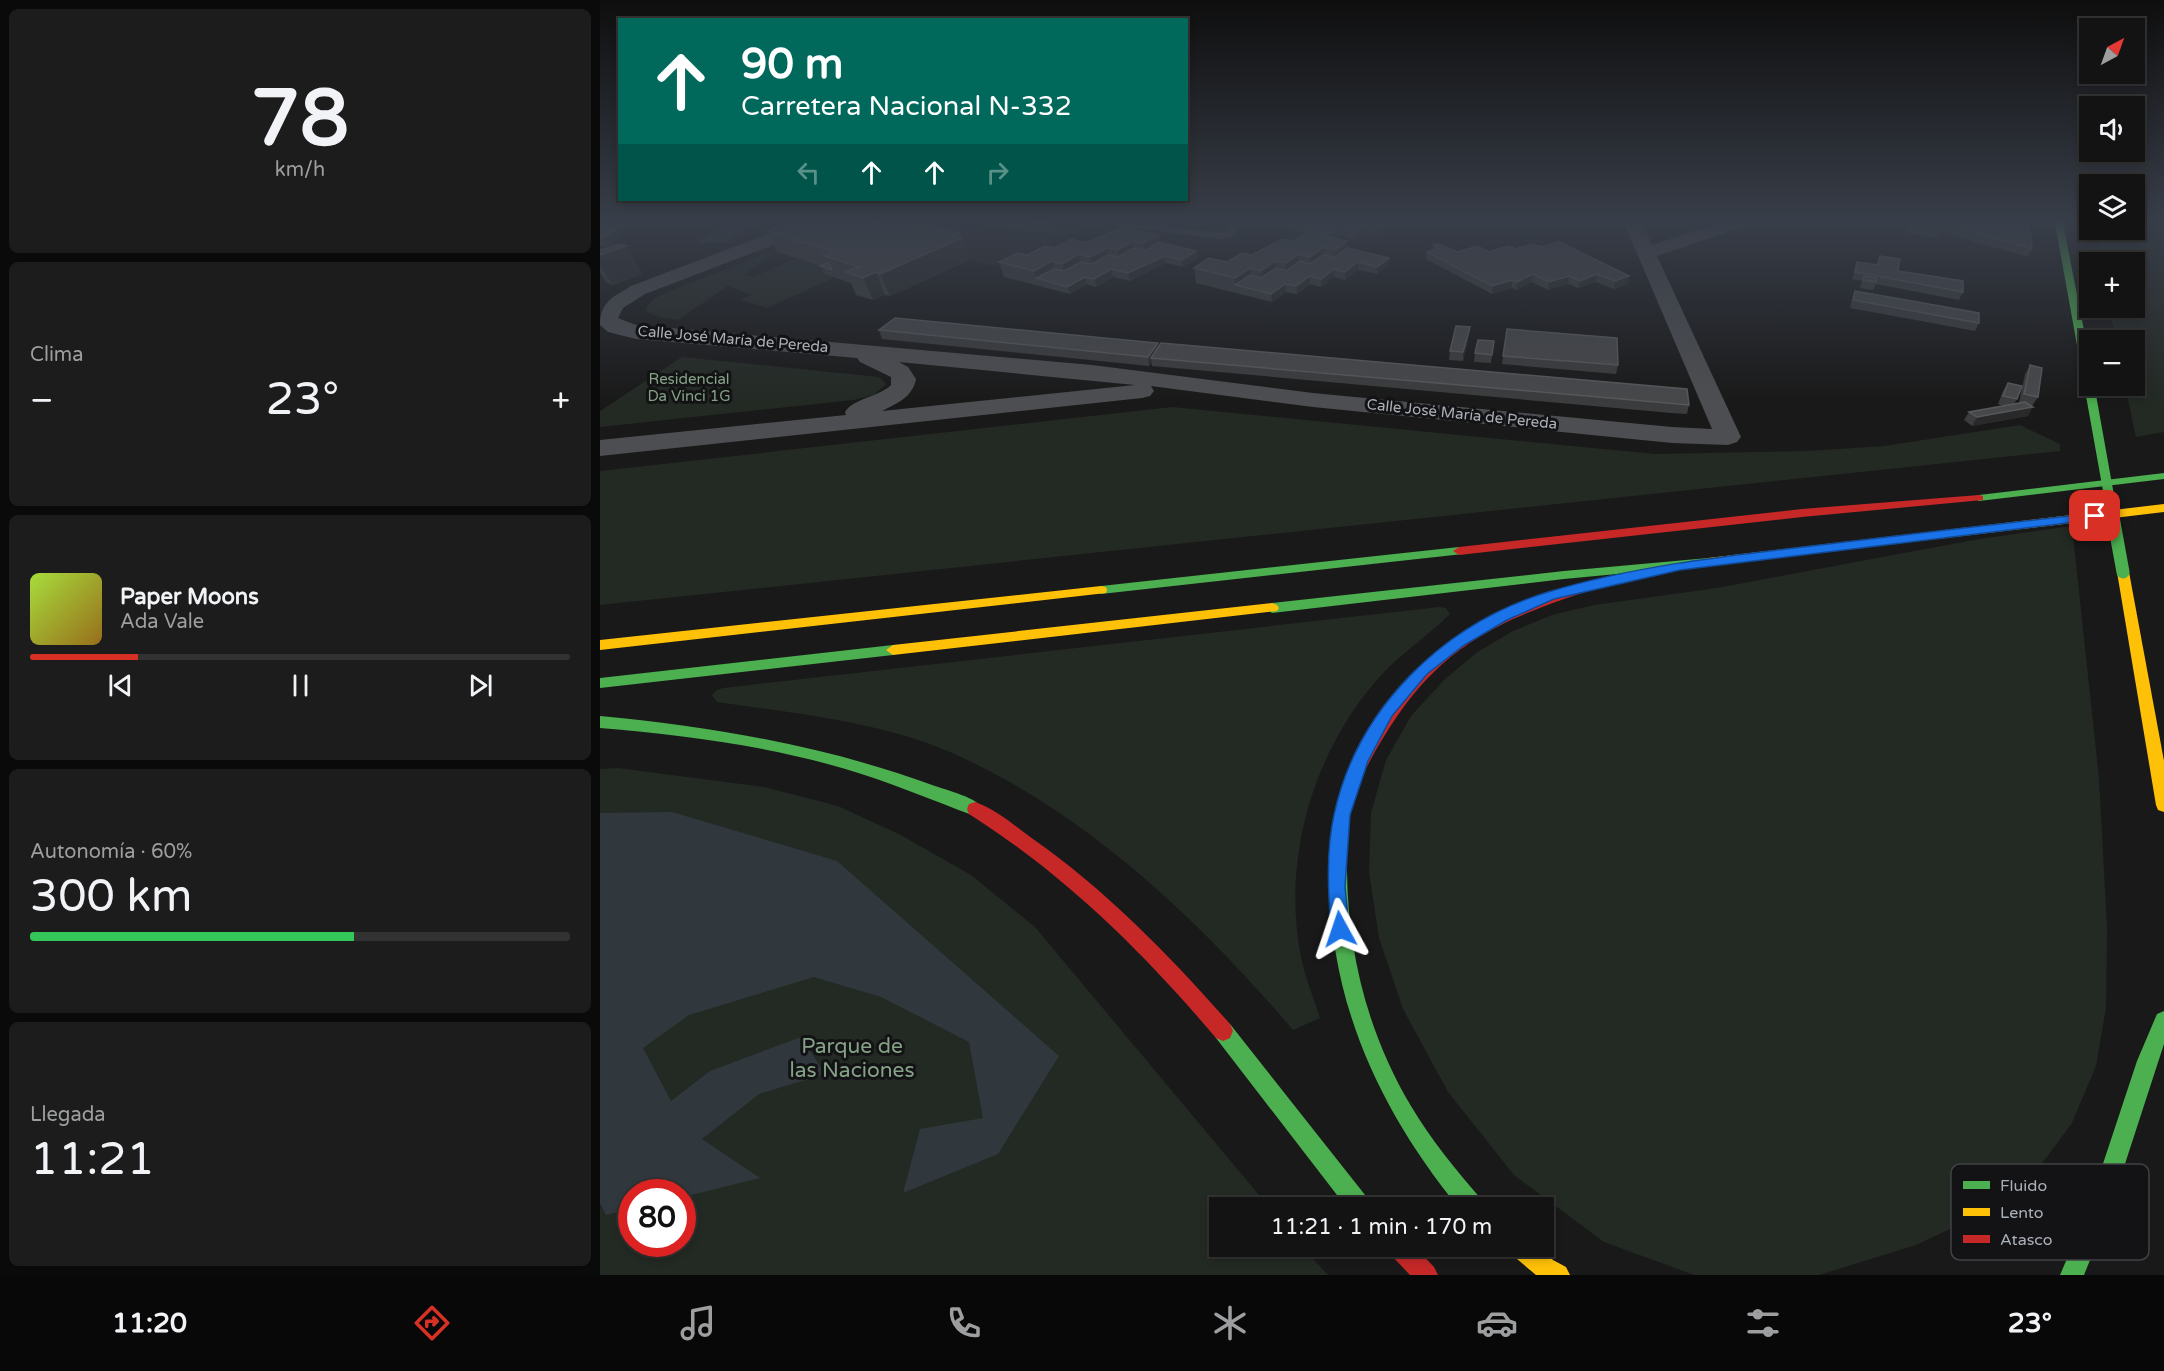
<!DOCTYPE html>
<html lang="es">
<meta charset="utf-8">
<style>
:root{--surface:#131313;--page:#1c1c1c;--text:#f1f3f6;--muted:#9d9ea0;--line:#323233;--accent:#d93025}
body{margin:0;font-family:"Varela Round",sans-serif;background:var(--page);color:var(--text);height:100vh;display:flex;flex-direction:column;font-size:22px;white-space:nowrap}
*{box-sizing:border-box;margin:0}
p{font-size:20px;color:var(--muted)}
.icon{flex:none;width:33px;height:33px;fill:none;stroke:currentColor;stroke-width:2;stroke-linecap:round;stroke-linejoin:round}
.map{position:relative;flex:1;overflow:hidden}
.details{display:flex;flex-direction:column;gap:9px;padding:9px;background:#0a0a0a;width:600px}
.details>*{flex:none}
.guide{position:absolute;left:18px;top:18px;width:570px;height:183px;border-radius:0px;box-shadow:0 3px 9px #0003,0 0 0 2px var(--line);background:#00695c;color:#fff;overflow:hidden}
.needle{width:39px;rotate:41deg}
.controls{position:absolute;left:1479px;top:18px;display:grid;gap:12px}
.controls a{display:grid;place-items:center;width:66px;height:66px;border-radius:0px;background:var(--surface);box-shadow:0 3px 9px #0003,0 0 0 2px var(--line);font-size:30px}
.speed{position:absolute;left:18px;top:1179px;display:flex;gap:12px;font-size:30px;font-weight:700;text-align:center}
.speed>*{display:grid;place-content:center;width:78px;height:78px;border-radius:50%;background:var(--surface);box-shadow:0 3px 9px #0003,0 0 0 2px var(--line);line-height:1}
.speed .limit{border:9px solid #d22;background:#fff;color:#111}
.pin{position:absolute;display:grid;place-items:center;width:51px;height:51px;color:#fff;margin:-26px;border-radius:12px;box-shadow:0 3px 9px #0006}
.me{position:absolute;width:66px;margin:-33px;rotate:355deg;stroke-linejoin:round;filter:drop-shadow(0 0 4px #0008)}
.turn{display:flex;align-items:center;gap:21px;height:126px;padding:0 24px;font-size:27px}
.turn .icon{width:78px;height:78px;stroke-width:2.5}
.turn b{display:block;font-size:42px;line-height:51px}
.lanes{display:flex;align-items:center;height:57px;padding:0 24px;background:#0003;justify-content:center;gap:30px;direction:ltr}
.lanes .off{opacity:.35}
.big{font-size:45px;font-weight:600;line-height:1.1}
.details .widget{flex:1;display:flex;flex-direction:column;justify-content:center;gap:9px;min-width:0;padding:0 21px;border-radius:9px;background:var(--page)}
.details .dial{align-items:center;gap:0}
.dial b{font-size:78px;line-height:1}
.song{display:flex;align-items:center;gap:18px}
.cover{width:72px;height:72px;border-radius:9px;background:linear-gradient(135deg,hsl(80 70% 55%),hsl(40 70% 35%))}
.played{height:6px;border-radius:3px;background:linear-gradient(90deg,var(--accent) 20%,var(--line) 20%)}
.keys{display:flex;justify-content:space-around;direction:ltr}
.heat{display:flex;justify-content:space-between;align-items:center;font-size:33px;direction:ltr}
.charge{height:9px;border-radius:4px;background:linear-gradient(90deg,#34c759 60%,var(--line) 0)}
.trip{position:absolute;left:609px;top:1197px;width:345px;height:60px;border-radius:0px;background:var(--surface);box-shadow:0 3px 9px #0003,0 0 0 2px var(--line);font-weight:600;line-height:60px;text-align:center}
.tabs{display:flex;height:96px;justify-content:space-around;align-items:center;background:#080808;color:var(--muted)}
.tabs .icon{width:42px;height:42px}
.tabs .active{color:var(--accent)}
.tabs b{font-size:27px;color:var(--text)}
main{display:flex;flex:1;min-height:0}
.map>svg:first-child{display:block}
.built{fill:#232325}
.green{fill:#232923;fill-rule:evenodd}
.water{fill:#30383d}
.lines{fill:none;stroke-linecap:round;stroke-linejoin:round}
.lane{fill:#4d4e51;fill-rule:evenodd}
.street{fill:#4d4e51;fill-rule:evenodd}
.fast{fill:#4caf50;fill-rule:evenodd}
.slow{fill:#ffc107;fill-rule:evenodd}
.jam{fill:#c62828;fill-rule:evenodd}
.fast-bridge-far1{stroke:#4caf50;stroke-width:10}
.fast-bridge{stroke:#4caf50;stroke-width:13}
.wall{fill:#3b3c3d}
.shaded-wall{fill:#292929}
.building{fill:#47484a;stroke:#57585c;stroke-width:1.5}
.route{fill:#1a73e8;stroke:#114b97;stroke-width:1.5}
.labels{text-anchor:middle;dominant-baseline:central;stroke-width:6;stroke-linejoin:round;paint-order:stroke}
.far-street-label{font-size:15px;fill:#abb0b8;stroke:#131315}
.far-park-label{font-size:15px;fill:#85a186;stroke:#131315}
.near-park-label{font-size:21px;fill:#85a186;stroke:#131315}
.key{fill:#131315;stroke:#414246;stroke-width:1.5}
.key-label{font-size:16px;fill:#abb0b8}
</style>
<main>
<section class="details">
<div class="widget dial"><b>78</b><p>km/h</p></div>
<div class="widget"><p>Clima</p>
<div class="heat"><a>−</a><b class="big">23°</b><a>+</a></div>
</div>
<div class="widget">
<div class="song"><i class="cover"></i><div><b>Paper Moons</b><p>Ada Vale</p></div></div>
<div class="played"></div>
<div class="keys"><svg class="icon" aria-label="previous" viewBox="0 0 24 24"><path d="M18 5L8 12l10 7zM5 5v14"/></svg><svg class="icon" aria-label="pause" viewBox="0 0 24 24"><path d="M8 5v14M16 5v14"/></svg><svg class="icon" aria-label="next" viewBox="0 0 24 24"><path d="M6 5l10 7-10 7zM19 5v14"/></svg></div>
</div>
<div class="widget"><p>Autonomía · 60%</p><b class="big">300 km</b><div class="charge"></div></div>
<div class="widget"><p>Llegada</p><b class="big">11:21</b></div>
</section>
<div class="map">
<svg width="1564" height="1275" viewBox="0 0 1564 1275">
<rect width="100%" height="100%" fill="#191919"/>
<path class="built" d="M254 223H484L489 225 393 267 370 260 290 296 285 295 273 300 256 295 268 289 235 278 243 274 177 252Z"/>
<g class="green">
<path d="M246 223H254L177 252 145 274 153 277 196 258 233 270 225 274 234 278 167 308 140 300 151 295 128 286 78 320 59 317 47 312 46 308 55 298 67 292Z"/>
<path d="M1535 223H1564V432L1536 437 1525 386H1534V340H1516L1509 308H1534V262H1501L1494 230H1534Z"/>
<path d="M82 357 279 377 286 384 274 395 254 400 0 427V411Z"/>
<path d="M572 407 1055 454 1208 451 1284 446 1420 425 1460 444V451L0 605V471Z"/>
<path d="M1472 526 1499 778 1507 927 1506 1008 1496 1066 1472 1123 1435 1173 1382 1214 1316 1245 1219 1275H1094L1004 1242 914 1175 848 1092 803 1009 779 938 769 872 771 813 786 760 811 716 844 680 876 653 913 631 952 615 994 605 1117 588 1379 539Z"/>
<path d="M839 607 846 608 850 614C827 637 798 655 776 681 712 755 682 861 701 957 705 978 714 998 720 1018L693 1030C601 922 491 817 361 757 286 722 198 714 117 702L112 695 117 690 123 688Z"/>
<path d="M18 768 164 787 238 806 299 834 371 875 435 927 669 1207 620 1208V1246L702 1247 728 1275H0V769ZM32 1192H82V1244H32Z"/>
</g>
<g class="water">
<path d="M125 223H160L156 226H148L124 243H96Z"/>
<path d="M72 812 237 861 459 1056 398 1154 303 1193 320 1129 383 1118 369 1042 281 997 214 977 89 1015 43 1048 71 1101 110 1071 201 1037 225 1074 159 1094 102 1139 160 1178 83 1197 82 1192H32L31 1209 6 1215 0 1203V813Z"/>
</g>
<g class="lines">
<path class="lane" d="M514 223H547L620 233 625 231 629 223H641L634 236 620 239 520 226Z"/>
<path class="street" d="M197 223H223L220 227 45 294 23 308 18 318 36 325 492 365 713 393 1072 427 1112 429 1024 223H1042L1052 245 1119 223H1146L1143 227 1057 256 1141 437 1137 442 1128 445 1072 443 713 407 551 386 554 391 550 396 542 398 0 456V440L246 415 245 412C254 398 279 397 291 385V377L260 362 257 358 36 339 8 332 0 325C0 302 13 297 31 286ZM299 362 535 385 282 411C296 404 313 397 316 379L308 367Z"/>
<g class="fast">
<path d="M1455 223H1463L1490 361V375L1487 376 1482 373Z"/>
<path d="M1564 473V479L1379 501 1373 498 1379 495Z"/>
<path d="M859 547 863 548 865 551 863 554 501 594 495 590 501 586Z"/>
<path d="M1108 558 1112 559 1114 562 1112 565 964 579 672 613 665 608 672 603 964 571Z"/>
<path d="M293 645 300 650 293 655 0 688V678Z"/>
<path d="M0 716C115 727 226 746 335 786 347 790 378 798 383 809L381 814 375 816C331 800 288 781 242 768 163 745 82 735 0 728Z"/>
<path d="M758 763 763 764 766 769C760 785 753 800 750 817 747 834 747 853 747 871 748 954 768 1034 811 1106 831 1140 856 1170 882 1200L885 1208H859C782 1114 729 1003 730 880 731 859 730 837 734 816 737 800 744 785 750 769L753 764Z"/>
<path d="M1564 1011V1044L1509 1213 1484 1275H1460L1487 1212 1537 1061 1557 1014Z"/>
<path d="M623 1021 630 1024 769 1200 772 1208H747L616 1038 613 1031 616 1024Z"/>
</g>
<g class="slow">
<path d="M1564 504V512L1108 566 1102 562 1108 558Z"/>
<path d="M1523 568 1529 572 1564 761V812L1558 810 1556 805 1517 572Z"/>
<path d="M501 586 506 587 507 590 506 593 0 650V640Z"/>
<path d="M672 603 677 605 679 608 677 611 293 655 286 650 293 645Z"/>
<path d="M908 1246H937L953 1260 966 1267 970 1275H936L911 1254Z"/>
</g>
<g class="jam">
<path d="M1379 495 1383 496V500L1202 517 859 555 853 551 859 547 1202 509Z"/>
<path d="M980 585 986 589 985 592C868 630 821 664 763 774L758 775 753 774 750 769 753 764C765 741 778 718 793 697 839 637 908 605 980 585Z"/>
<path d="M375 802C396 809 415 826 433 839 507 891 570 956 630 1024L633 1031 630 1038 623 1041 616 1038C543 952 465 875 369 814L367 809 369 804Z"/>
<path d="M787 1246H814L834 1267 838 1275H810L790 1254Z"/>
</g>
<path class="fast-bridge-far1" d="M1487 373 1511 507"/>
<path class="fast-bridge" d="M1511 506 1523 572"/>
</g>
<g class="wall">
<path d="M0 223H44L34 229H18L22 236 7 246H0Z"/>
<path d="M370 223H462V224L451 233Z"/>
<path d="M560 223H578L576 225Z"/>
<path d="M586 223H608L603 228 586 226Z"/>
<path d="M673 223H823L817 226 811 224 797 230 791 228 775 235 770 233 754 240 743 236 736 239 747 241V248L789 258V265L777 274 758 270 745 280 734 277 721 287 710 284 697 294 686 292 672 302 596 283 594 268 627 262 652 255 694 241 704 234Z"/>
<path d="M1286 223H1429L1432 249 1428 257 1341 232 1338 238 1307 233 1308 226Z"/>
<path d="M309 227 360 233 370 260 290 296 285 295 273 300 256 295 251 283 224 274 221 266 177 252 167 231Z"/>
<path d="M558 235 559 242 596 251 598 258 583 267 566 263 530 281 513 277 496 287 487 284 470 294 404 277 399 262 454 248 486 243Z"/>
<path d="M833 245 858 252H889L915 249 1028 284 1014 289 996 282 978 288 968 284 948 290 932 282 916 290 912 288 892 294 826 259 827 252 833 250Z"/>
<path d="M0 250 43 274 13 285 6 282 0 273Z"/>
<path d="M1280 256 1298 271 1363 292 1359 300 1276 284 1273 290 1260 288 1262 281 1252 279 1257 262 1276 265Z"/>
<path d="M1255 291 1379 323 1375 331 1250 308 1252 299Z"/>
<path d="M870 327 869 335 863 361 849 360 850 351Z"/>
<path d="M907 329 1018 365 1016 374 902 364Z"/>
<path d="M279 330 558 343 559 346 1089 405 1087 414 1071 413 552 366V363L549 366 282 339Z"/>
<path d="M894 341 891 363 874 362 875 353Z"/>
<path d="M1430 366 1438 397 1432 406H1430L1428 416 1372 426 1364 420 1369 412 1403 406 1398 404 1403 391 1408 383 1417 399 1414 404 1419 403 1425 374Z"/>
</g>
<g class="shaded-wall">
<path d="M31 223H44L34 229Z"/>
<path d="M452 223H462V224L451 233 449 225Z"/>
<path d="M602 223H608L603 228Z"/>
<path d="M786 223H791V228L775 235V228Z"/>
<path d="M797 223H811L797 230Z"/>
<path d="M887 223H896L886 226Z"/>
<path d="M770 226V233L754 240V233Z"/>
<path d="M18 229 22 236 7 246 2 238Z"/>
<path d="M742 229 743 236 726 243V235Z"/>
<path d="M360 233 370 260 290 296 280 274 342 241Z"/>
<path d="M558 235 561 250 546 258 543 243Z"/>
<path d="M533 241 536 256 520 265 517 250Z"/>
<path d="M747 241V256L735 265V250Z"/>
<path d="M26 246 43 274 13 285 0 265V255Z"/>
<path d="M723 247 724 262 711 272 710 257Z"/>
<path d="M507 248 510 263 494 272 490 257Z"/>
<path d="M596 251 598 258 583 267 582 260Z"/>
<path d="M479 254 483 269 466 279 462 264Z"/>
<path d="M699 254 700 269 687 278 686 263Z"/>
<path d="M565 256 566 263 530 281 528 273Z"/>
<path d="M789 258V265L777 274V267Z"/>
<path d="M452 261 457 277 436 278 434 271Z"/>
<path d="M675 261 676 276 662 286 661 271Z"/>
<path d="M758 262V270L745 280V272Z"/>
<path d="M650 268 651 283 635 285 636 293 635 278Z"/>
<path d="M511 269 513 277 496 287 494 279Z"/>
<path d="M734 269V277L721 287V279Z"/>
<path d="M276 272 285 295 273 300 263 278Z"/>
<path d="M933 274 932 282 916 290 917 282Z"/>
<path d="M997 274 996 282 978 288 980 281Z"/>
<path d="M710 276V284L697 294 696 286Z"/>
<path d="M969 276 968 284 948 290 949 282Z"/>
<path d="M1029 276 1028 284 1014 289 1015 281Z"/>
<path d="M485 277 487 284 470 294 467 287Z"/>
<path d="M912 280V288L892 294V286Z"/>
<path d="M685 284 686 292 672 302 671 294Z"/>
<path d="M870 327 869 335 863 361V352Z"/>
<path d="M558 343 560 352 551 358 552 363 549 366 548 357Z"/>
<path d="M1433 407 1428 416 1372 426 1377 417Z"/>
</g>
<g class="building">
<path d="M188 223H277L309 232 323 227 362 238 280 274 276 272 263 278 246 272 259 267 225 256 234 252 167 231Z"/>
<path d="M277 223H302L308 225 298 229Z"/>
<path d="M318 223H326L360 233 354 236 323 227 311 232 302 229Z"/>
<path d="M429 223H452L449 225Z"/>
<path d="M693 223H786L775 228 770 226 754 233 742 229 726 235Z"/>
<path d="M1344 223H1429L1432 249 1344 224Z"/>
<path d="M523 227 558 235 543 243 533 241 517 250 507 248 490 257 479 254 462 264 452 261 434 271 399 262 418 253 427 255 445 246 454 248 472 239 486 243Z"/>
<path d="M0 228 18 229 2 238H0Z"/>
<path d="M707 232 747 241 735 250 723 247 710 257 699 254 686 263 675 261 661 271 650 268 635 278 594 268 609 258 627 262 642 253 652 255 683 239 694 241Z"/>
<path d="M559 242 596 251 582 260 565 256 528 273 511 269 494 279 485 277 467 287 436 278 454 269 464 271 481 262 492 264 508 255 518 257 534 248 545 251Z"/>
<path d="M959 242 1029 276 1015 281 997 274 980 281 969 276 949 282 933 274 917 282 912 280 892 286 827 252 839 248 833 245 838 244 858 252 877 246 889 252 908 246 915 249 933 244 941 247Z"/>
<path d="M19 244 26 246 0 255V250Z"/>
<path d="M747 248 789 258 777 267 758 262 745 272 734 269 721 279 710 276 696 286 685 284 671 294 635 285 650 275 661 278 676 268 686 271 700 261 710 264 723 255 735 257Z"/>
<path d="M1280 256 1300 259 1298 271 1363 281V292L1255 272 1257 262 1278 265Z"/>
<path d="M228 263 232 270 220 266Z"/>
<path d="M1264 276 1276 278V282L1263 280Z"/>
<path d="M1255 291 1379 313V323L1253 300Z"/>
<path d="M295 318 558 343 548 357 279 330Z"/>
<path d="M856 326 870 327 863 352 850 351Z"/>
<path d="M907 329 1017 338 1018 365 903 356Z"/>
<path d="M878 340 894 341 892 355 875 353Z"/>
<path d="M561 343 1087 389 1089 405 551 358Z"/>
<path d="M1430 365 1442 368 1438 397 1424 394Z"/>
<path d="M1408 383 1422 386 1417 399 1403 396Z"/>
<path d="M1425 402 1433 407 1377 417 1369 412Z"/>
</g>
<linearGradient id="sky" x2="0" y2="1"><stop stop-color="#0e0e0e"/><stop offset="0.55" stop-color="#383e49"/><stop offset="1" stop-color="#383e49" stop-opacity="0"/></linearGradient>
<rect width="1564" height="402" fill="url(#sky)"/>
<path class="route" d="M1495 513 1499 514V519L1080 570 954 599 907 620 864 645 827 674 792 716 768 761 750 815 745 887 749 929 746 935 740 938 734 935 731 929C728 892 726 851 734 815 757 707 845 623 948 592 1031 567 1117 557 1203 547 1300 535 1398 524 1495 513Z"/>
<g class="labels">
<g class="far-street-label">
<text transform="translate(133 339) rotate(5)">Calle José María de Pereda</text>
<text transform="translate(862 414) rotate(6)">Calle José María de Pereda</text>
</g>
<g class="far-park-label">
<text x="89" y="379">Residencial<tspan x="89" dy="17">Da Vinci 1G</tspan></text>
</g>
<g class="near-park-label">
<text x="252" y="1046">Parque de<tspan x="252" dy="24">las Naciones</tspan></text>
</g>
</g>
<rect x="1351" y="1164" width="198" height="96" rx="9" class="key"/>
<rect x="1363" y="1181" width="27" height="8" fill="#4caf50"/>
<rect x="1363" y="1208" width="27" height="8" fill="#ffc107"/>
<rect x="1363" y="1235" width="27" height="8" fill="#c62828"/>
<g class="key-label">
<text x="1400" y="1191">Fluido</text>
<text x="1400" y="1218">Lento</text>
<text x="1400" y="1245">Atasco</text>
</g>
</svg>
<div class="controls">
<a><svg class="needle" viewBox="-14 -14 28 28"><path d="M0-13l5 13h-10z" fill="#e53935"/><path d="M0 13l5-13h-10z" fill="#9d9ea0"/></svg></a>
<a><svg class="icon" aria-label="sound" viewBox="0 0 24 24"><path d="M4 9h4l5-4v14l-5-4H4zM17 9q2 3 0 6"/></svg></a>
<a><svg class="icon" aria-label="layers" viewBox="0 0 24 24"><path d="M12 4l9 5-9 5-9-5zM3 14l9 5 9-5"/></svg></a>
<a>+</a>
<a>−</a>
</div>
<div class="speed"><div class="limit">80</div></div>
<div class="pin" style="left:1495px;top:516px;background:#d93025"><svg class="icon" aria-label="arrive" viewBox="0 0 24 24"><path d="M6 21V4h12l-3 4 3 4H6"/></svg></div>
<svg class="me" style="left:740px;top:929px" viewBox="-20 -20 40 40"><path d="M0-17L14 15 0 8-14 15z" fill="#1a73e8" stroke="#fff" stroke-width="4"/></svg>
<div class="trip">11:21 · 1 min · 170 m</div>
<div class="guide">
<div class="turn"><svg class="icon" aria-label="ahead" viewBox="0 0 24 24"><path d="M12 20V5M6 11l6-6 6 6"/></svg><div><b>90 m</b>Carretera Nacional N-332</div></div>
<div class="lanes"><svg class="icon off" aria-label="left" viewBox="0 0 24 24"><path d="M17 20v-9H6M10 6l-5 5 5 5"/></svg><svg class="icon" aria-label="ahead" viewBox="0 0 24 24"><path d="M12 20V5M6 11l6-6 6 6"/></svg><svg class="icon" aria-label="ahead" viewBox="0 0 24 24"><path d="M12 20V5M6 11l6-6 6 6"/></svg><svg class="icon off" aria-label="right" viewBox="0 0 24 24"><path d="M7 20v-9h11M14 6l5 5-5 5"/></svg></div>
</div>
</div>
</main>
<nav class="tabs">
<b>11:20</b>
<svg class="icon active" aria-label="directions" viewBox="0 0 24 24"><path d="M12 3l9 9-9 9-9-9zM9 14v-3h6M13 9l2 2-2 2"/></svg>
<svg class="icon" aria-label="music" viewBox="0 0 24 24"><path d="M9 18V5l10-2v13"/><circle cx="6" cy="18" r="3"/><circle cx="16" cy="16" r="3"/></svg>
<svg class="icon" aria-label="phone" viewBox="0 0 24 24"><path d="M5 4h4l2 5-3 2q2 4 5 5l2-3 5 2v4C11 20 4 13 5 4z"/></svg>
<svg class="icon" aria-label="climate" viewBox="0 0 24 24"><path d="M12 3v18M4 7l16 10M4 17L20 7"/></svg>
<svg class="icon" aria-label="car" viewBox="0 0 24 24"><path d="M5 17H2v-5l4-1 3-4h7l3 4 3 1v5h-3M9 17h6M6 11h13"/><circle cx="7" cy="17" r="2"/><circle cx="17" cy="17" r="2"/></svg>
<svg class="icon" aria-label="filters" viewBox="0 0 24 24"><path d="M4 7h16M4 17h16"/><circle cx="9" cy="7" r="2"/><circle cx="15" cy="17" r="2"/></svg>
<b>23°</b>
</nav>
